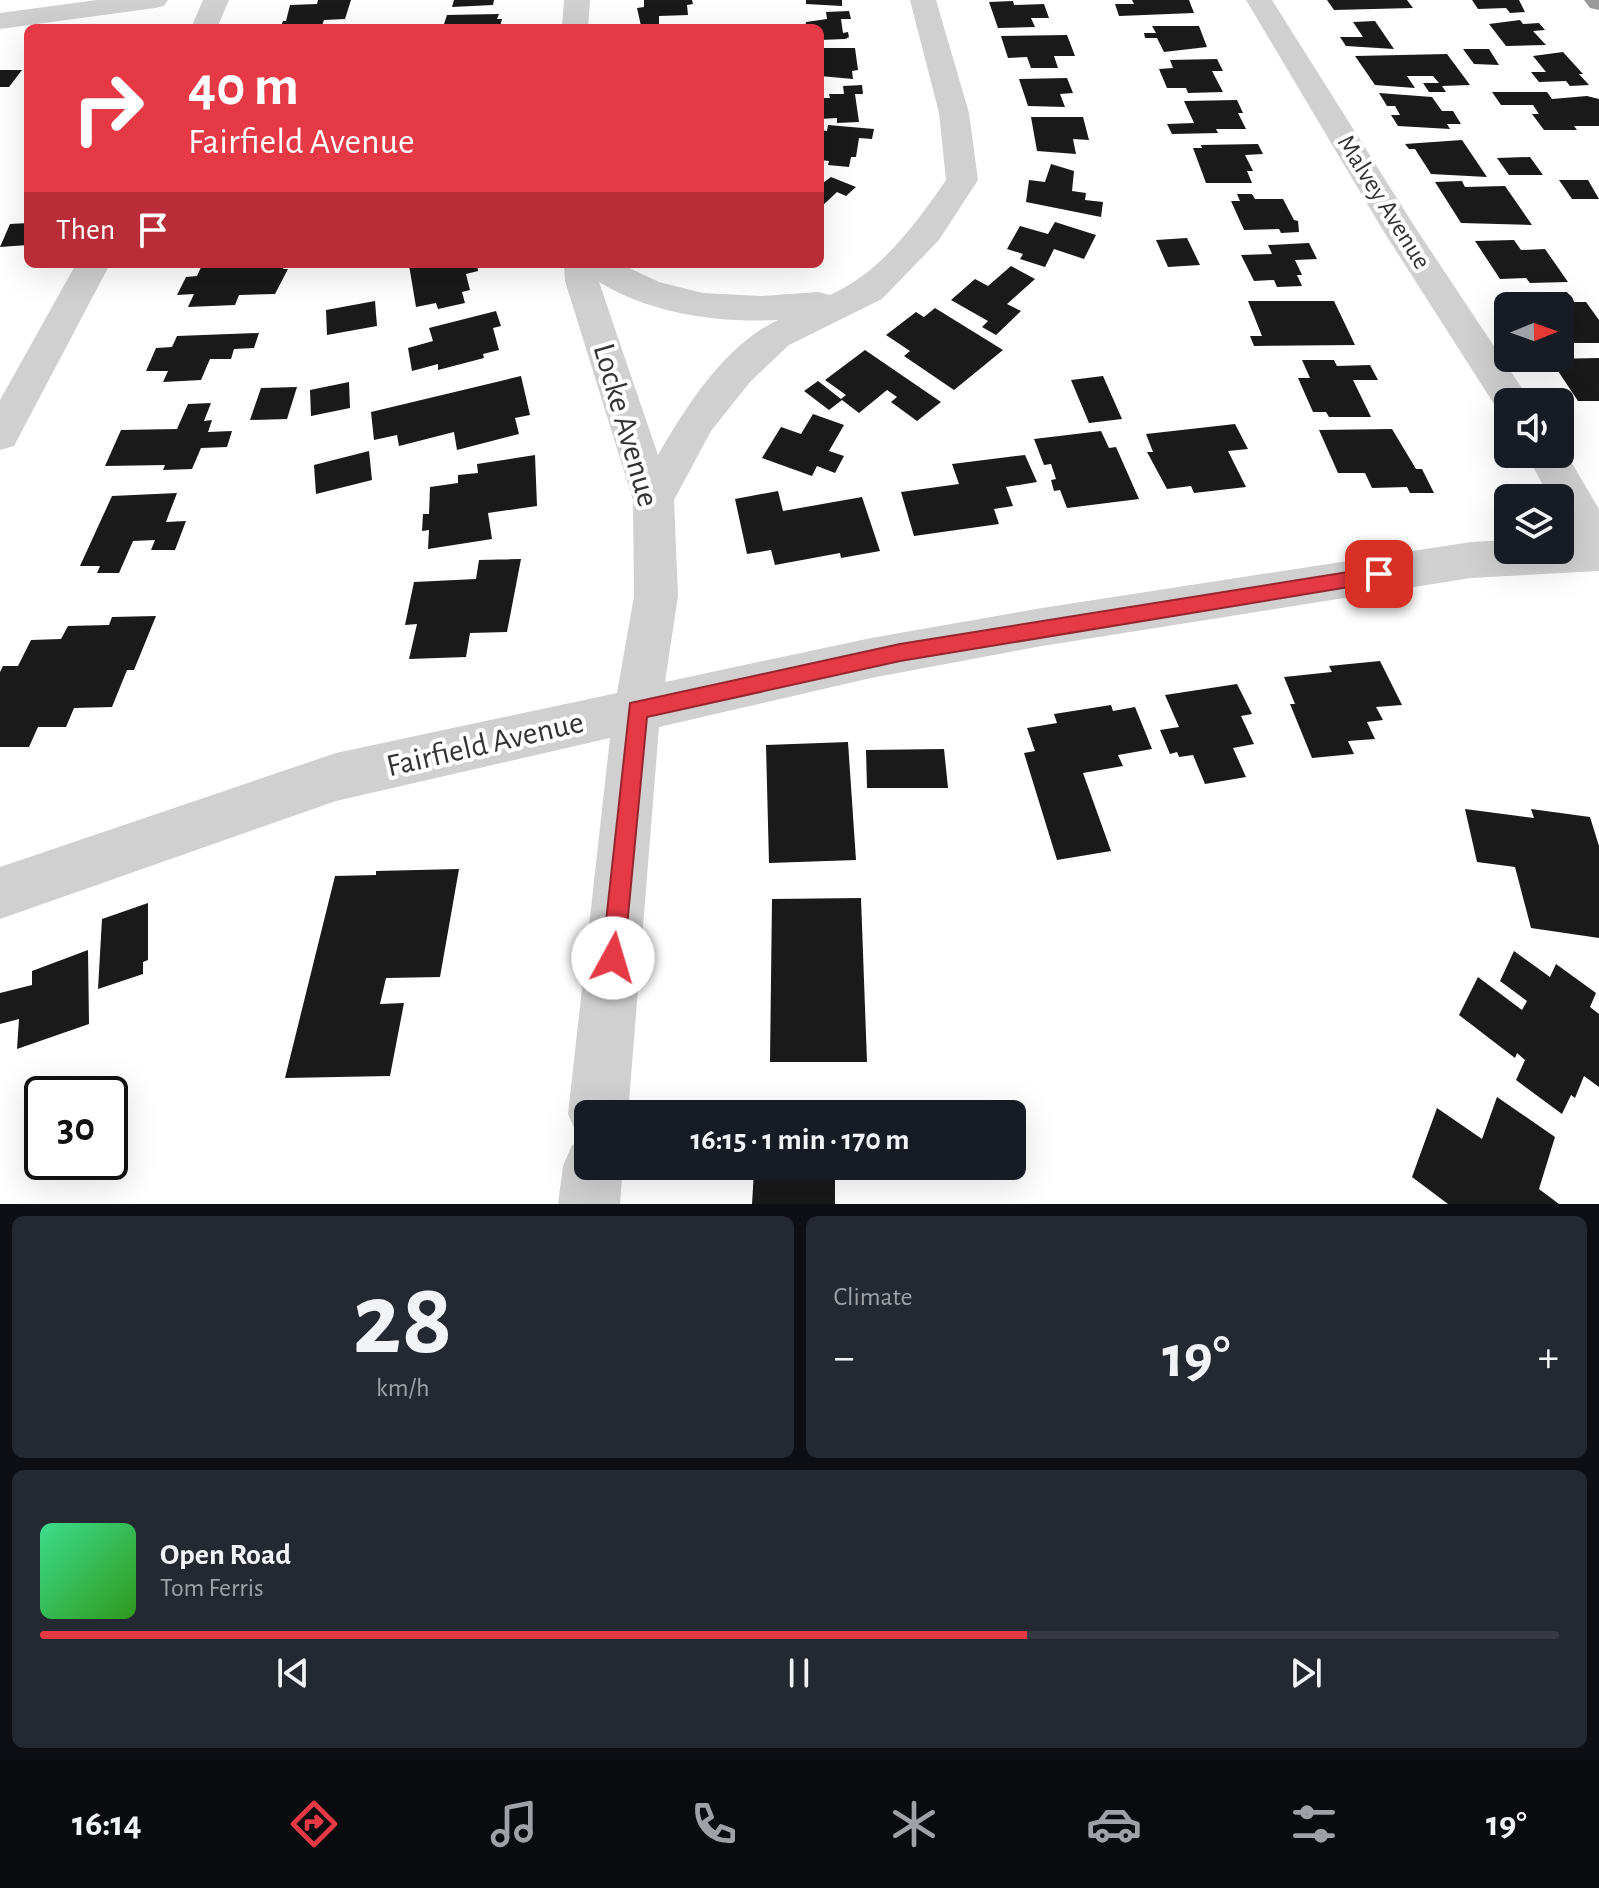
<!DOCTYPE html>
<meta charset="utf-8">
<style>
:root{--surface:#171b24;--page:#242831;--text:#f1f3f6;--muted:#9ea1a6;--line:#363941;--accent:#e63946}
body{margin:0;font-family:"Alegreya Sans",sans-serif;background:var(--page);color:var(--text);height:100vh;display:flex;flex-direction:column;font-size:30px;white-space:nowrap}
*{box-sizing:border-box;margin:0}
p{font-size:26px;color:var(--muted)}
.icon{flex:none;width:44px;height:44px;fill:none;stroke:currentColor;stroke-width:2;stroke-linecap:round;stroke-linejoin:round}
.map{position:relative;height:1204px;overflow:hidden}
.side{display:flex;flex-direction:column;gap:12px;padding:12px;background:#0d0f14;flex:1}
.side>*{flex:none}
.guide{position:absolute;left:24px;top:24px;width:800px;height:244px;border-radius:12px;box-shadow:0 8px 32px #0002;background:#e63946;color:#fff;overflow:hidden}
.needle{width:52px;rotate:89deg}
.controls{position:absolute;left:1494px;top:292px;display:grid;gap:16px}
.controls a{display:grid;place-items:center;width:80px;height:80px;border-radius:12px;background:var(--surface);box-shadow:0 8px 32px #0002;font-size:40px}
.speed{position:absolute;left:24px;top:1076px;display:flex;gap:16px;font-size:40px;font-weight:700;text-align:center}
.speed>*{display:grid;place-content:center;width:104px;height:104px;border-radius:50%;background:var(--surface);box-shadow:0 8px 32px #0002;line-height:1}
.speed .limit{border:4px solid #111;border-radius:12px;background:#fff;color:#111}
.pin{position:absolute;display:grid;place-items:center;width:68px;height:68px;color:#fff;margin:-34px;border-radius:16px;box-shadow:0 4px 12px #0006}
.me{position:absolute;width:88px;margin:-44px;rotate:6deg;stroke-linejoin:round;filter:drop-shadow(0 0 6px #0008)}
.turn{display:flex;align-items:center;gap:28px;height:168px;padding:0 32px;font-size:36px}
.turn .icon{width:104px;height:104px;stroke-width:2.5}
.turn b{display:block;font-size:56px;line-height:68px}
.then{display:flex;align-items:center;height:76px;padding:0 32px;background:#0003;gap:16px;font-size:30px}
.big{font-size:60px;font-weight:600;line-height:1.1}
.side .widget{flex:1;display:flex;flex-direction:column;justify-content:center;gap:12px;min-width:0;padding:0 28px;border-radius:12px;background:var(--page)}
.side .dial{align-items:center;gap:0}
.dial b{font-size:104px;line-height:1}
.song{display:flex;align-items:center;gap:24px}
.cover{width:96px;height:96px;border-radius:12px;background:linear-gradient(135deg,hsl(150 70% 55%),hsl(110 70% 35%))}
.played{height:8px;border-radius:4px;background:linear-gradient(90deg,var(--accent) 65%,var(--line) 65%)}
.keys{display:flex;justify-content:space-around;direction:ltr}
.heat{display:flex;justify-content:space-between;align-items:center;font-size:44px;direction:ltr}
.side .tiles{flex:1;display:grid;gap:12px;grid-template-columns:1fr 1fr}
.widget:last-child{grid-column:span 2}
.trip{position:absolute;left:574px;top:1100px;width:452px;height:80px;border-radius:12px;background:var(--surface);box-shadow:0 8px 32px #0002;font-weight:600;line-height:80px;text-align:center}
.dock{display:flex;height:128px;justify-content:space-around;align-items:center;background:#090b0e;color:var(--muted)}
.dock .icon{width:56px;height:56px}
.dock .current{color:var(--accent)}
.dock b{font-size:36px;color:var(--text)}
.map>svg:first-child{display:block}
.building{fill:#1a1a1a}
.lines{fill:none;stroke-linecap:round;stroke-linejoin:round}
.minor{fill:#d0d0d0;fill-rule:evenodd}
.highway{fill:#9a9a9a;fill-rule:evenodd}
.route{fill:#e63946;stroke:#96252e;stroke-width:2}
.labels{text-anchor:middle;dominant-baseline:central;stroke-width:8;stroke-linejoin:round;paint-order:stroke}
.far-street-label{font-size:26px;fill:#333;stroke:#fff}
.street-label{font-size:32px;fill:#333;stroke:#fff}
</style>
<div class="map">
<svg width="1599" height="1204" viewBox="0 0 1599 1204">
<rect width="100%" height="100%" fill="#fff"/>
<g class="building">
<path d="M318 0H351L345 19 324 20 321 28H280L283 21H286L290 5 317 4Z"/>
<path d="M454 0H494L493 5 452 7Z"/>
<path d="M644 0H692L693 4 687 5 688 15 659 16V25L641 26 637 8 644 7Z"/>
<path d="M806 0H842V6L806 4Z"/>
<path d="M1132 0H1189L1194 13 1119 16 1115 4H1134Z"/>
<path d="M1327 0H1407L1413 8 1334 10Z"/>
<path d="M1472 0H1519L1525 12 1510 13 1506 8 1478 9Z"/>
<path d="M1013 1 1014 5 1044 4 1049 18H1031L1035 27 998 28 989 2Z"/>
<path d="M849 11 851 19H841L843 33 848 32 849 37 845 39 820 40V28H805L806 22 827 19 826 12Z"/>
<path d="M499 14 497 19H502L500 27 448 28 449 24H444L447 15Z"/>
<path d="M1520 20 1523 24 1539 23 1545 30 1533 31 1546 45 1506 46 1489 24Z"/>
<path d="M1375 21 1394 49 1346 46 1340 37H1363L1353 22Z"/>
<path d="M1152 26H1199L1207 47 1164 52 1157 38H1145L1144 33H1156Z"/>
<path d="M1067 35 1075 56H1054L1058 68H1031L1027 57 1008 58 1001 36Z"/>
<path d="M820 48H855L858 70 852 71 853 79 820 76Z"/>
<path d="M1463 49H1489L1499 65 1474 64Z"/>
<path d="M1563 52 1583 74H1579L1589 85 1570 86 1566 81 1539 82 1531 72H1546L1533 56Z"/>
<path d="M1447 54 1470 85 1442 86 1446 92H1429L1423 83H1439L1433 76H1407L1415 88 1375 85 1355 56Z"/>
<path d="M1217 59 1223 71H1212L1223 92 1188 93 1186 88H1167L1159 69 1173 68 1170 60Z"/>
<path d="M0 70H22L9 87H0Z"/>
<path d="M1067 78 1073 93 1060 94 1065 107 1028 106 1019 79Z"/>
<path d="M862 85 863 94H855L859 122 837 123V118L820 119V98H830L829 94H844L843 86Z"/>
<path d="M1492 92H1547L1552 99 1587 96 1599 99V126H1574L1577 130H1544L1532 114H1539L1533 105H1501Z"/>
<path d="M1379 93 1432 97 1442 111H1453L1461 124H1447L1450 129 1398 126 1391 115H1400L1395 106H1387Z"/>
<path d="M1237 100 1243 113H1238L1246 129H1216L1218 133 1172 134 1167 124 1194 123 1184 101Z"/>
<path d="M1031 117H1083L1089 140 1073 139 1076 154 1037 151Z"/>
<path d="M828 125 874 129 872 139 859 138 856 157H851L849 167 828 165 829 161 820 160V130L827 131Z"/>
<path d="M1462 140 1487 177 1431 174 1415 149H1409L1405 144Z"/>
<path d="M1258 144 1263 154 1245 155 1253 171H1247L1252 183H1206L1193 148H1202L1201 145Z"/>
<path d="M1530 157 1543 175H1509L1497 158Z"/>
<path d="M1051 164 1074 171 1072 191 1086 193 1085 200 1103 202 1101 217 1026 202 1029 180 1045 182Z"/>
<path d="M831 177 856 187 846 196 837 192 820 208V185Z"/>
<path d="M1559 180H1588L1599 199H1572Z"/>
<path d="M1462 181 1465 187 1505 186 1532 225 1461 223 1435 182Z"/>
<path d="M1237 194H1252L1255 199H1283L1294 220 1298 221 1299 232 1281 233 1279 229 1244 230 1231 201H1240Z"/>
<path d="M1055 222 1096 235 1084 259 1054 249 1045 267 1020 259 1023 254 1007 249 1020 226 1048 234Z"/>
<path d="M28 223V245L0 247 10 224Z"/>
<path d="M1187 238 1200 265 1168 267 1156 240Z"/>
<path d="M1514 240 1521 250 1545 249 1568 282 1530 283 1526 278 1500 279 1475 241Z"/>
<path d="M1309 243 1317 259 1295 260 1302 275H1297L1302 286 1277 287 1274 280 1254 281 1241 255 1272 254 1268 245Z"/>
<path d="M220 264H285L283 269H288L275 294 239 295 235 305 188 307 194 294 177 295 186 277 197 276 202 265Z"/>
<path d="M416 264H477L478 271 466 274 470 290 462 292 465 303 438 309 436 303 416 307 409 265Z"/>
<path d="M1011 266 1035 279 1007 304 1021 311 996 335 982 327 988 321 951 300 975 279 988 286Z"/>
<path d="M1567 292 1574 302H1586L1599 320V343H1572L1568 337H1560V306H1544L1534 293Z"/>
<path d="M375 301 377 326 327 335 326 310Z"/>
<path d="M1248 301H1334L1355 345 1254 346 1250 336H1262Z"/>
<path d="M935 308 1003 350 954 390 904 356 910 351 886 335 916 312 924 317Z"/>
<path d="M496 311 501 326 493 328 499 350 483 354 484 358 438 370V364L412 371 408 348 433 341 429 328Z"/>
<path d="M259 333 254 348 234 349 231 359H210L201 380 163 382 168 371H146L156 348 172 347 177 336Z"/>
<path d="M865 350 941 402 917 421 891 402 897 397 887 390 859 413 842 400 829 410 804 391 818 381 841 399 846 395 825 380Z"/>
<path d="M1599 358V401H1578L1550 359Z"/>
<path d="M1302 360H1334L1337 366 1370 365 1378 380H1353L1371 417H1329L1326 412H1313L1298 378H1310Z"/>
<path d="M521 376 530 415 515 418 519 434 457 450 454 432 399 446 397 435 374 440 371 412Z"/>
<path d="M1103 376 1122 419 1089 423 1071 380Z"/>
<path d="M349 382 350 408 311 416 310 390Z"/>
<path d="M297 387 287 419 250 420 261 388Z"/>
<path d="M211 403 204 421 212 420 208 432 232 431 227 447 201 448 192 469 163 470 165 465 105 466 121 430 177 429 188 404Z"/>
<path d="M813 414 844 425 829 451 844 456 835 473 817 466 812 476 762 458 781 427 801 434Z"/>
<path d="M1235 424 1248 449 1228 451 1246 487 1194 493 1191 486 1167 489 1147 452H1153L1146 434Z"/>
<path d="M1392 429 1416 469H1422L1434 493H1410L1407 487 1372 488 1365 473H1338L1319 430Z"/>
<path d="M1101 431 1109 448 1116 447 1139 499 1067 508 1060 490 1054 491 1051 480 1056 479 1051 464 1044 465 1034 439Z"/>
<path d="M369 451 372 480 316 494 314 465Z"/>
<path d="M535 455 537 506 488 513 492 539 428 549 429 530 422 531 423 514H429L430 487 458 483V475L478 473 477 464Z"/>
<path d="M1025 455 1037 482 1006 487 1013 506 994 509 999 524 914 536 901 492 959 484 952 464Z"/>
<path d="M778 491 783 511 862 497 880 551 841 558 840 553 775 565 771 550 747 554 735 499Z"/>
<path d="M177 493 166 522 186 521 175 550H151L155 540 133 541 119 573H97L100 566H80L112 496Z"/>
<path d="M521 559 507 632 470 633 466 657 409 659 417 624 405 625 414 582 476 579 479 560Z"/>
<path d="M156 616 134 670H127L112 707 74 708 66 727H38L29 747H0V672L3 666H18L31 640 61 639 68 626 109 625 112 617Z"/>
<path d="M1380 661 1402 705 1376 707 1383 720 1367 722 1375 739 1348 741 1354 754 1312 758 1290 704H1295L1284 677 1332 672 1329 666Z"/>
<path d="M1237 684 1252 714 1241 716 1254 744 1233 748 1246 777 1205 784 1193 755 1179 757 1177 752 1170 754 1160 730 1179 727 1165 695Z"/>
<path d="M1111 705 1113 711 1135 707 1152 749 1118 755 1123 766 1083 773 1111 851 1057 860 1024 753 1035 751 1027 728 1057 723 1054 714Z"/>
<path d="M848 742 856 860 769 863 766 745Z"/>
<path d="M944 749 948 788H867L866 750Z"/>
<path d="M1465 809 1534 818 1531 809 1590 817 1599 846V938L1531 928 1515 867 1477 862Z"/>
<path d="M459 869 440 977 386 978 380 1004 404 1003 390 1076 285 1078 335 876 376 875V871Z"/>
<path d="M861 898 867 1062H770L772 899Z"/>
<path d="M148 903V960L143 962V974L98 989 102 919Z"/>
<path d="M88 950 89 1024 17 1049 19 1019 0 1024V993L32 985V971Z"/>
<path d="M1514 951 1550 977 1556 964 1596 993 1590 1007 1599 1014V1087L1584 1076 1575 1098 1571 1095 1562 1114 1516 1080 1525 1060 1517 1053 1515 1058 1459 1015 1478 977 1522 1010 1527 1001 1500 981Z"/>
<path d="M1497 1097 1555 1137 1539 1189 1559 1204H1448L1412 1177 1437 1108 1482 1139Z"/>
<path d="M754 1171 835 1172V1204H752Z"/>
</g>
<g class="lines">
<g class="minor">
<path d="M97 0H168L164 6 155 8 0 29V13Z"/>
<path d="M203 0H229L217 28H191Z"/>
<path d="M564 0H590L588 28H562Z"/>
<path d="M910 0H936L969 113 978 180 939 240 882 299 789 345 750 382 711 431 674 500 678 596 665 682 871 638 1042 608 1471 542 1508 540V550H1560V537H1572L1560 515V498H1550L1526 454H1560V443L1599 509V571L1471 578 1042 646 871 678 659 727 628 1114H588V1166H623L620 1204H558L563 1166 572 1145 586 1139 577 1135 568 1114 610 738 336 801 0 919V867L336 753 617 693 634 596 633 500 565 281 564 264H621L659 282 703 293 761 296 818 292 830 295C881 272 915 225 946 180L939 113ZM599 282C651 314 718 323 778 320 725 345 687 405 658 455Z"/>
<path d="M1246 0H1272L1415 227 1531 402H1508V415L1499 412 1384 232Z"/>
<path d="M76 264H110L14 446 0 450V400Z"/>
</g>
<path class="highway" d="M1584 0H1599V10L1590 8Z"/>
</g>
<path class="route" d="M1379 567 1388 574 1379 582 900 661 647 717 624 958 621 966 613 970 605 966 602 958 630 703 900 644Z"/>
<g class="labels">
<g class="far-street-label">
<text transform="translate(1384 202) rotate(58)">Malvey Avenue</text>
</g>
<g class="street-label">
<text transform="translate(626 425) rotate(74)">Locke Avenue</text>
<text transform="translate(485 744) rotate(-13)">Fairfield Avenue</text>
</g>
</g>
</svg>
<div class="controls">
<a><svg class="needle" viewBox="-14 -14 28 28"><path d="M0-13l5 13h-10z" fill="#e53935"/><path d="M0 13l5-13h-10z" fill="#9ea1a6"/></svg></a>
<a><svg class="icon" aria-label="sound" viewBox="0 0 24 24"><path d="M4 9h4l5-4v14l-5-4H4zM17 9q2 3 0 6"/></svg></a>
<a><svg class="icon" aria-label="layers" viewBox="0 0 24 24"><path d="M12 4l9 5-9 5-9-5zM3 14l9 5 9-5"/></svg></a>
</div>
<div class="speed"><div class="limit">30</div></div>
<div class="pin" style="left:1379px;top:574px;background:#d93025"><svg class="icon" aria-label="arrive" viewBox="0 0 24 24"><path d="M6 21V4h12l-3 4 3 4H6"/></svg></div>
<svg class="me" style="left:613px;top:958px" viewBox="-20 -20 40 40"><circle r="19" fill="#fff"/><path d="M0-13L10 11 0 6-10 11z" fill="#e63946"/></svg>
<div class="trip">16:15 · 1 min · 170 m</div>
<div class="guide">
<div class="turn"><svg class="icon" aria-label="right" viewBox="0 0 24 24"><path d="M7 20v-9h11M14 6l5 5-5 5"/></svg><div><b>40 m</b>Fairfield Avenue</div></div>
<div class="then">Then<svg class="icon" aria-label="arrive" viewBox="0 0 24 24"><path d="M6 21V4h12l-3 4 3 4H6"/></svg></div>
</div>
</div>
<section class="side">
<div class="tiles">
<div class="widget dial"><b>28</b><p>km/h</p></div>
<div class="widget"><p>Climate</p>
<div class="heat"><a>−</a><b class="big">19°</b><a>+</a></div>
</div>
<div class="widget">
<div class="song"><i class="cover"></i><div><b>Open Road</b><p>Tom Ferris</p></div></div>
<div class="played"></div>
<div class="keys"><svg class="icon" aria-label="previous" viewBox="0 0 24 24"><path d="M18 5L8 12l10 7zM5 5v14"/></svg><svg class="icon" aria-label="pause" viewBox="0 0 24 24"><path d="M8 5v14M16 5v14"/></svg><svg class="icon" aria-label="next" viewBox="0 0 24 24"><path d="M6 5l10 7-10 7zM19 5v14"/></svg></div>
</div>
</div>
</section>
<nav class="dock">
<b>16:14</b>
<svg class="icon current" aria-label="directions" viewBox="0 0 24 24"><path d="M12 3l9 9-9 9-9-9zM9 14v-3h6M13 9l2 2-2 2"/></svg>
<svg class="icon" aria-label="music" viewBox="0 0 24 24"><path d="M9 18V5l10-2v13"/><circle cx="6" cy="18" r="3"/><circle cx="16" cy="16" r="3"/></svg>
<svg class="icon" aria-label="phone" viewBox="0 0 24 24"><path d="M5 4h4l2 5-3 2q2 4 5 5l2-3 5 2v4C11 20 4 13 5 4z"/></svg>
<svg class="icon" aria-label="climate" viewBox="0 0 24 24"><path d="M12 3v18M4 7l16 10M4 17L20 7"/></svg>
<svg class="icon" aria-label="car" viewBox="0 0 24 24"><path d="M5 17H2v-5l4-1 3-4h7l3 4 3 1v5h-3M9 17h6M6 11h13"/><circle cx="7" cy="17" r="2"/><circle cx="17" cy="17" r="2"/></svg>
<svg class="icon" aria-label="filters" viewBox="0 0 24 24"><path d="M4 7h16M4 17h16"/><circle cx="9" cy="7" r="2"/><circle cx="15" cy="17" r="2"/></svg>
<b>19°</b>
</nav>
